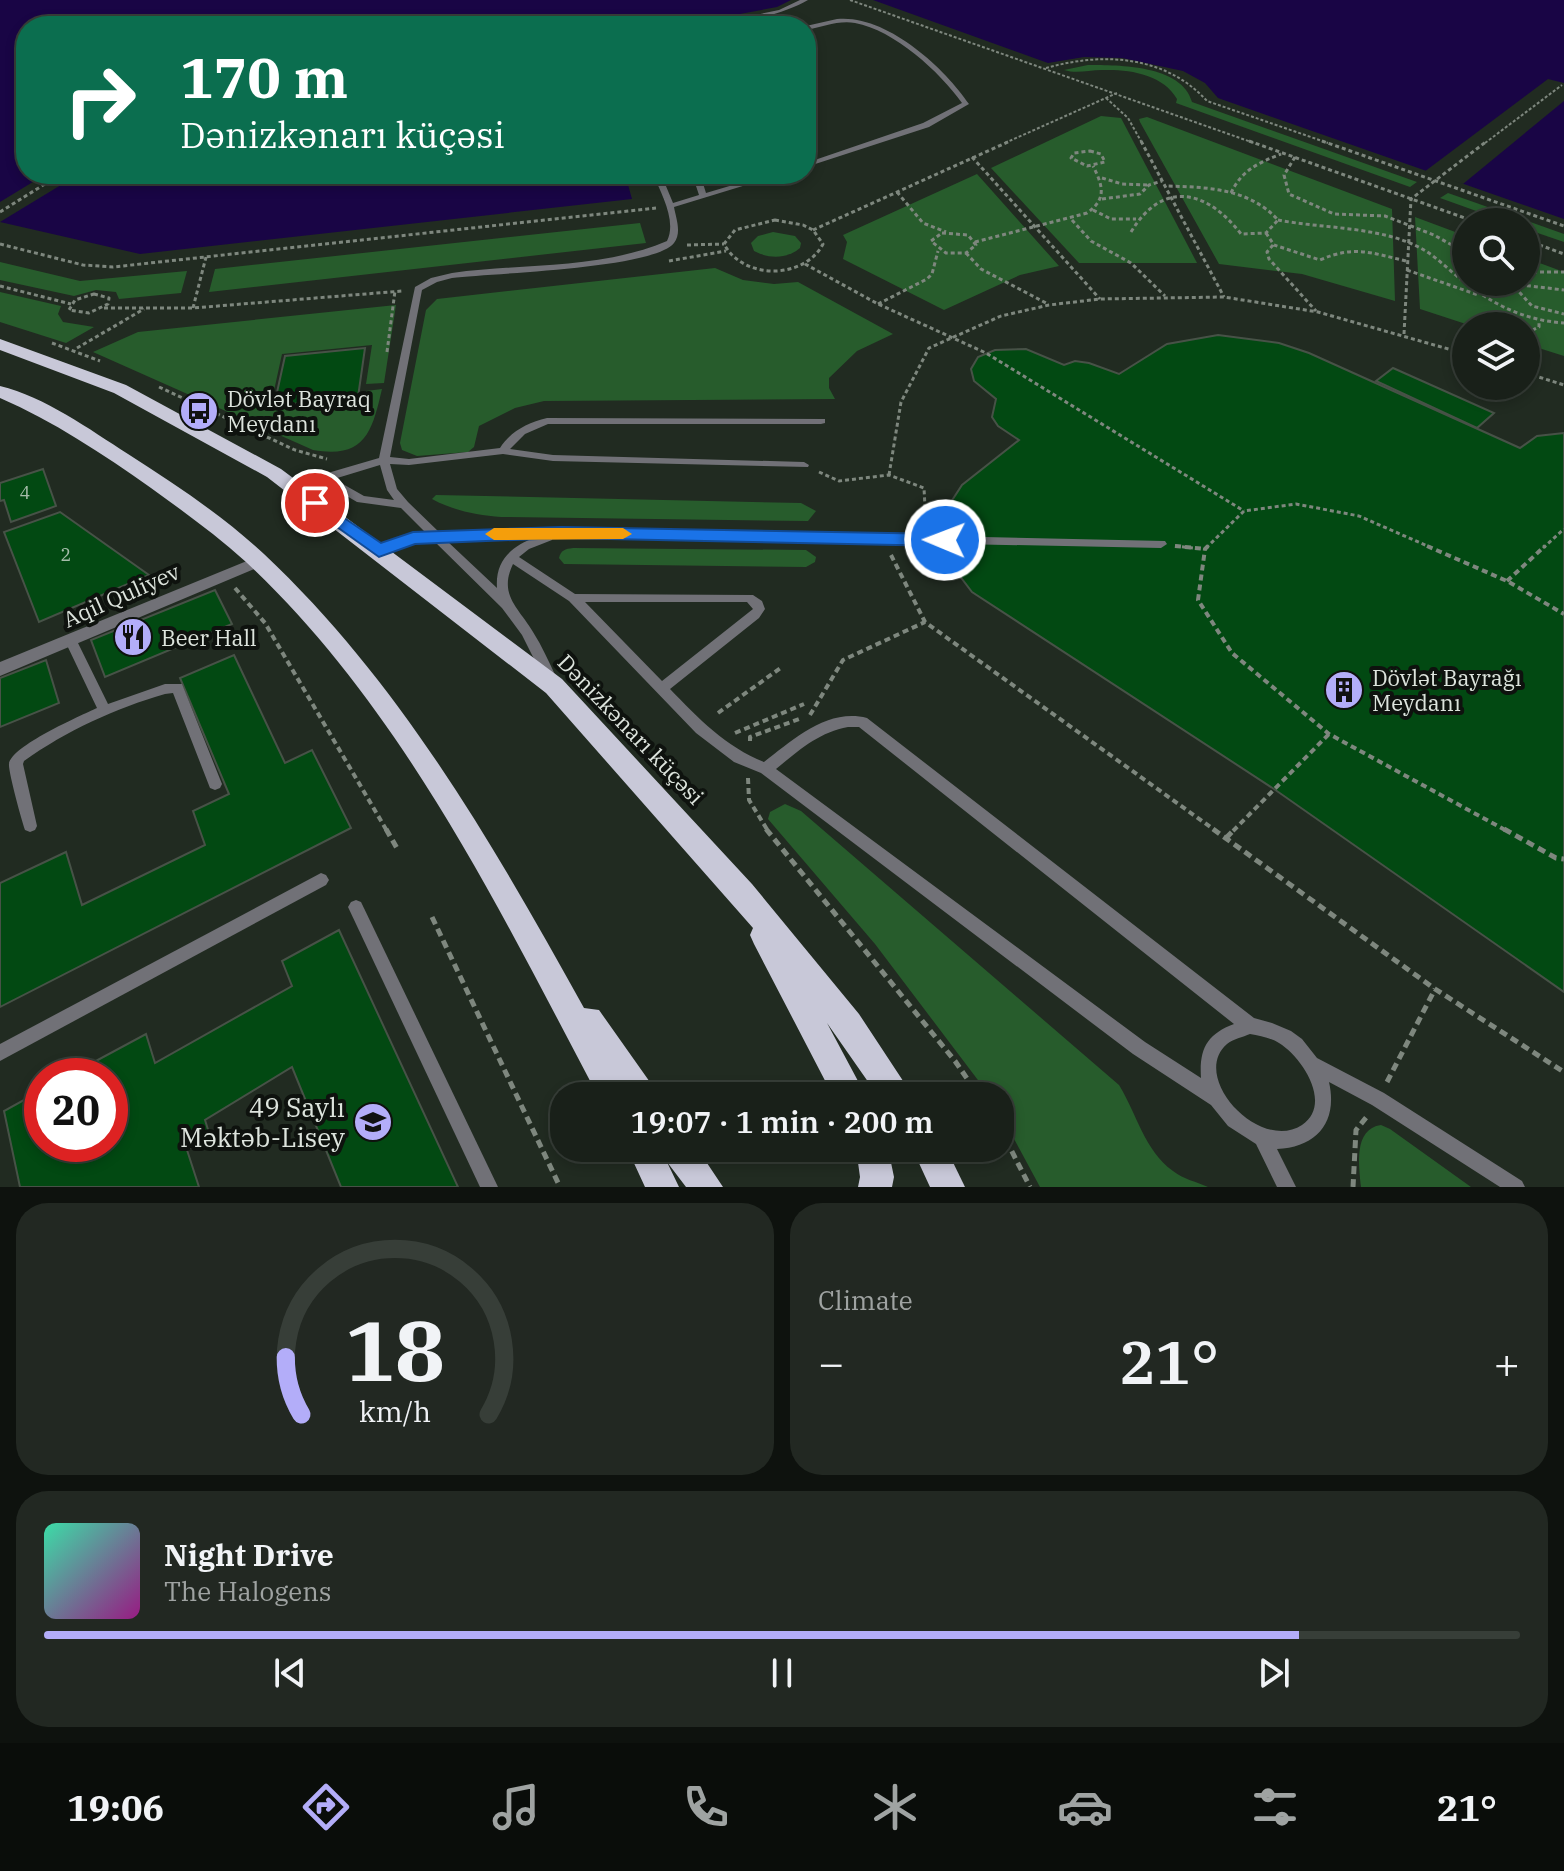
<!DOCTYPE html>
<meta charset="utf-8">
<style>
:root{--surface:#192019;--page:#222822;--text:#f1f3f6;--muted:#9fa3a2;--line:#373e38;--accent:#b3adf9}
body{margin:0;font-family:"IBM Plex Serif",serif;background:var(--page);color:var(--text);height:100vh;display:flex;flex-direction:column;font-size:30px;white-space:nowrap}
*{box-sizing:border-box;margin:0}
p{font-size:26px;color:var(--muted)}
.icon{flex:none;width:44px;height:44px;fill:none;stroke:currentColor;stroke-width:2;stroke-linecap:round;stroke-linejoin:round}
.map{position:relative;height:1187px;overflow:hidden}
.panel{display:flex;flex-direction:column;gap:16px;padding:16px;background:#0e120e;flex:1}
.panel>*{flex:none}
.hud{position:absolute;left:16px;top:16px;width:800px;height:168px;border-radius:32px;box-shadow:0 4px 12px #0003,0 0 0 2px var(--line);background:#0b6e4f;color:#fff;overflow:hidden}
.controls{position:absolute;left:1452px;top:208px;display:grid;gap:16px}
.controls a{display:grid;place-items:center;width:88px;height:88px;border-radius:50%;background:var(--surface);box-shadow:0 4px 12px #0003,0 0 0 2px var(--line);font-size:40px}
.speed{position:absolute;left:24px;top:1058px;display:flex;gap:16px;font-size:40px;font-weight:700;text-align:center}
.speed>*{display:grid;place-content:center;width:104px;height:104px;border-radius:50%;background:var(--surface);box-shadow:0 4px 12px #0003,0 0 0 2px var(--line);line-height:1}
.speed .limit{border:12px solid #d22;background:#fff;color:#111}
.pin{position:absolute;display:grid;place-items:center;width:68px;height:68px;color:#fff;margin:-34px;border:4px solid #fff;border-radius:50%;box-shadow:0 2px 8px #0007}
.me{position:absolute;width:88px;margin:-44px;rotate:271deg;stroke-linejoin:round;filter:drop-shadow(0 0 6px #0008)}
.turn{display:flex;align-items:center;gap:28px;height:168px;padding:0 32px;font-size:36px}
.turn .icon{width:104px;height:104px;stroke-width:2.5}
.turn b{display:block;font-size:56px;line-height:68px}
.big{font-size:60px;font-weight:600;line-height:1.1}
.panel .tile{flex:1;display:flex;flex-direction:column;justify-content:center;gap:12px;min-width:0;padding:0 28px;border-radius:32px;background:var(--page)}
.panel .dial{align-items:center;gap:0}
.dial svg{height:208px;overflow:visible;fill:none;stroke:var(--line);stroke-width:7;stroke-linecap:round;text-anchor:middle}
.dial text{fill:var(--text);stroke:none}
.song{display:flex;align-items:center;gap:24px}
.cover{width:96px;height:96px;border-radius:12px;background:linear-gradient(135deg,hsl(160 70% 55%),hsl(310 70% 35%))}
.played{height:8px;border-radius:4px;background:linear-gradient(90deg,var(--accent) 85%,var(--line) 85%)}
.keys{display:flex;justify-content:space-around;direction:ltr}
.heat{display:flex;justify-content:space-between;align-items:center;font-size:44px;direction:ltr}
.panel .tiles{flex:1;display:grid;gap:16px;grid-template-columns:1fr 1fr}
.tile:last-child{grid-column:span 2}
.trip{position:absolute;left:550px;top:1082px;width:464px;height:80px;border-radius:32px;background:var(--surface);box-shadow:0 4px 12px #0003,0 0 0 2px var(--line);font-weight:600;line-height:80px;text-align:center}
.tab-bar{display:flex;height:128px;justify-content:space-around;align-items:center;background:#0a0d0a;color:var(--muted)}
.tab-bar .icon{width:56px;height:56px}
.tab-bar .active{color:var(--accent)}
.tab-bar b{font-size:36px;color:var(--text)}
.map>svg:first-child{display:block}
.green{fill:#275c2c}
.water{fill:#190545}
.pier{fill:#212b21}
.building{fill:#024912;stroke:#475247;stroke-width:2}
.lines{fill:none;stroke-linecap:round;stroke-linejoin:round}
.path-far3{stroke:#7e877e;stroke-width:2;stroke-dasharray:3 2;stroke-linecap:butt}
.path-far2{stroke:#7e877e;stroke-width:3;stroke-dasharray:4 3;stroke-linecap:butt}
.path-far1{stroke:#7e877e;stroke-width:4;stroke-dasharray:6 4;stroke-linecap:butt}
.path{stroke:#7e877e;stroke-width:5;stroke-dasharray:8 5;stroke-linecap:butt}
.service{fill:#717177;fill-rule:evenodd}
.minor{fill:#717177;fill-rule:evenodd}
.trunk{fill:#c8c8d8;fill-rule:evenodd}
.route{fill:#1a73e8;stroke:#114b97;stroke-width:2}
.slow{fill:#f59e0b}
.labels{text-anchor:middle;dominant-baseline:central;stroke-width:8;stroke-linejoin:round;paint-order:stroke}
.number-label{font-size:18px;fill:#a6bdaa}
.poi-label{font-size:22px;fill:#dde4dd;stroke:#0e120e;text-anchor:start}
.street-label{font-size:22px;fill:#dde4dd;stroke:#0e120e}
.near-poi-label{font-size:26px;fill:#dde4dd;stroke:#0e120e;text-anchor:end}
</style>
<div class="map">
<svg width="1564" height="1187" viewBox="0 0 1564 1187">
<rect width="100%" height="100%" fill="#212b21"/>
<g class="green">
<path d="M1088 65C1119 65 1182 65 1192 102L1417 182 1410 187 1176 103 1177 99C1163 74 1129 69 1102 70 1088 70 1077 74 1064 70Z"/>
<path d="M1101 116 1121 118 1197 263H1079L991 168Z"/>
<path d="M1147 117 1392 209 1395 301 1302 274 1219 264 1140 122 1139 119Z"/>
<path d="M977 174 1059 266 1020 275 944 310 843 259 847 242 843 235Z"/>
<path d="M1448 193 1564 234V242L1526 229V222H1507L1440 198Z"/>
<path d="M1415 217 1466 236V282H1526V258L1564 272V356L1526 344V326H1472L1420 309Z"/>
<path d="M640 223 646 243 209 292 215 269Z"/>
<path d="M773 232 795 236 801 243 800 248C787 259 769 259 754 251L751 243 758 236Z"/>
<path d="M0 262 80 281 187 271 181 293 119 299 116 292 96 290 74 296 0 280Z"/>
<path d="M715 268 743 280 774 284 798 282 893 334 857 351 829 378V388L835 399 544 401 515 408 479 426 474 447 468 452 417 456 402 450 400 443 426 310 437 299Z"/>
<path d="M0 292 61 306 58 314 63 322 94 327 66 343 0 322Z"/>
<path d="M396 305 384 383 366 384 372 345 282 354 270 409 364 401 366 391 382 389C372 432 365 459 313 450L93 352 138 332Z"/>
<path d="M436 495 801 503 816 511 808 521 501 517C477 515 454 511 432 499Z"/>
<path d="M573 548 806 550 816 557 815 562 806 567 564 564 559 558C561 550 565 549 573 548Z"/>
<path d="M785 804 801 811 1119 1085C1137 1114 1144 1150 1173 1171 1183 1179 1197 1182 1208 1187H1040L1000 1113V1096H990L875 944 768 819 770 812Z"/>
<path d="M1381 1125 1390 1129 1471 1187H1361C1359 1166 1353 1129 1381 1125Z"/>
</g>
<g class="water">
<path d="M0 0H791L777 7 676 26H26V174H625L632 199 140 254 0 222Z"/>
<path d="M873 0H1564V219L1218 98 1205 83 1183 71 1122 58 1084 57 1048 63Z"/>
</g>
<g class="pier">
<path d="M1548 79 1564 83V101L1463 184 1424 172Z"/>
<path d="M46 174H79L0 222V202Z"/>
</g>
<g class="building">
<path d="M1218 335 1279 343 1309 353 1520 448 1537 436 1564 433V992L1274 789 972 592 956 571 945 540V519L951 502 962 485 1019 440 998 426 992 417 996 399 974 381 971 369 978 357 995 350 1026 349 1064 365 1075 361 1089 363 1119 374 1167 344Z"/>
<path d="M365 348 358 397 274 406 285 356Z"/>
<path d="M1393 368 1494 413 1477 428 1376 381Z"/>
<path d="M43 469 56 506 11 522 4 500 0 501V483Z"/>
<path d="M60 512 149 575 39 622 4 532Z"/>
<path d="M215 590 232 624 105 677 91 640Z"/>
<path d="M234 655 285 763 312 750 351 828 0 1007V883L66 852 82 905 205 845 193 811 229 794 180 678Z"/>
<path d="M46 660 59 703 0 727V678Z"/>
<path d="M339 930 458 1187H341L292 1067 205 1120 210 1136 187 1150 199 1187H20L4 1111 42 1090V1144H110V1076H68L146 1034 155 1063 292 986 282 961Z"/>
</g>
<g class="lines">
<g class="path-far3">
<path d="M850 0 1254 143"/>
<path d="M1046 68C1103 52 1165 55 1207 101L1328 143"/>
<path d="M1106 98 1128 118 1142 143"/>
<path d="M1005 143 1117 93"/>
<path d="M1485 143 1562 85"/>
</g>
<g class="path-far2">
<path d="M1141 141 1224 297"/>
<path d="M1249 141 1476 222"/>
<path d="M1322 141 1564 226"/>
<path d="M1090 151 1101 154 1105 162 1087 166 1071 158 1074 153Z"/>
<path d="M972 157 1100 299"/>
<path d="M1295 157 1284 175 1289 194 1334 214 1385 216 1434 235 1466 253"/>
<path d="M1102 178 1122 184 1149 185"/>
<path d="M897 192 923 223 946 232"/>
<path d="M1231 193C1242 170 1258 163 1281 154"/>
<path d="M1102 199 1140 194 1149 185 1162 181"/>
<path d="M1093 210 1111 219H1136"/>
<path d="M0 212 61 174"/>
<path d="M775 220 803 225 813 230 823 244C804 280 743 280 724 244L735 230Z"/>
<path d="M1072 220 1091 241 1131 263 1165 296"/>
<path d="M1278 220C1324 229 1383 226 1424 250 1436 257 1447 268 1458 277 1490 303 1522 320 1564 323"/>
<path d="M813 230 1010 141"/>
<path d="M1131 232C1163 179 1207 190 1241 234L1266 233 1278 220C1249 188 1206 187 1165 186"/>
<path d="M942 233 968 235 976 245 966 253H946L931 241Z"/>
<path d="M1266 233 1274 245 1320 260C1354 245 1372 253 1406 261"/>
<path d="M1526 240 1564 254"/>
<path d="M975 242 1087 213C1107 199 1103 186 1093 166"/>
<path d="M0 244 83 265 113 267 656 208"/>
<path d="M687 245 724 244"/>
<path d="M1273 245 1267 252 1269 259 1316 311"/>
<path d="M966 253 981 269 1048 304"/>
<path d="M669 261 726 251"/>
<path d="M805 264 878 304 986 353 1244 511"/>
<path d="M1407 270 1478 295"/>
<path d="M1526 272H1564"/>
<path d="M1510 282 1532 306 1564 314"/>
<path d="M1513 284 1564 290"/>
<path d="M0 286 71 304"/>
<path d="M94 294 109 298 108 304 89 313 69 310 75 300Z"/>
<path d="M878 304 927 279 932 274 938 251"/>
<path d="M104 308H193L402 291"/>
<path d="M193 308 206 257"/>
<path d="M1526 333 1539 327V321"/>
<path d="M1404 334 1411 199 1487 141"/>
<path d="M52 343 100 361"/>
<path d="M77 348 144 309"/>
<path d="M387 352 395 291"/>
<path d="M1526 373 1564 385"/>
<path d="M159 387 295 450 327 459"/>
<path d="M819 472 839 481 889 475 924 488 926 526"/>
<path d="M889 475 901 402 929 348 1001 316 1049 305 1100 299 1224 297 1318 312 1466 354"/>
<path d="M1175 546 1194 548"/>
<path d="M1206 548 1244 511 1296 504 1359 516 1432 548"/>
<path d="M1543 548 1564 529"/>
</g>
<g class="path-far1">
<path d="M1175 546 1205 549"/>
<path d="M1208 546 1205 549 1198 600 1232 653 1329 734 1507 831"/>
<path d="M1427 546 1507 581 1564 614"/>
<path d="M891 555 925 622 1216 831"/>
<path d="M1507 581 1545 546"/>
<path d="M235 588 265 623 387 831"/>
<path d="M718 713 782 667"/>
<path d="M810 715 843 660 925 622"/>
<path d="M735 733 804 704"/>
<path d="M750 741V737L802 718"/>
<path d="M748 778 749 800 768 831"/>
<path d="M1233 831 1329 734"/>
</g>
<g class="path">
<path d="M386 829 398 850"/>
<path d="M766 829 955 1061 979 1096"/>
<path d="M1213 829 1435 989 1564 1072"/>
<path d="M1504 829 1556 858 1564 859"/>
<path d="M1226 838 1235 829"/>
<path d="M432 917 560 1187"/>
<path d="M1387 1082 1435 989"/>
<path d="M1000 1128 1030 1187"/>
<path d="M1353 1187 1356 1130 1369 1114"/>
</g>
<g class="service">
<path d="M800 0H808C783 15 732 26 703 26L779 10Z"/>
<path d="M837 19C886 14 944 67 969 104L929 127 806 167V163L923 123 962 103C940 72 894 30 855 23 839 20 822 27 806 30V26Z"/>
<path d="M653 174H661L673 203 699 195 692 174H700L706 193 770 174H782L674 207C676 218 682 233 674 243 653 269 492 273 452 278L437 282 422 290 390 457 409 459 500 448C511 431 527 423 547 418L825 419V423L821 424H548L525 434 510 449 553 455 804 462 809 465 808 467 553 461 503 454 409 465 390 464 397 489 408 502 440 533 562 528 1165 541 1167 544 1161 548 562 536H553L552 540 529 549 519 557 575 594 753 595 762 601 765 609 759 618 670 689C698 718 726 747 764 762 793 740 827 708 867 718L1254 1018 1272 1023 1291 1031 1302 1039 1317 1058 1384 1093 1522 1181 1525 1187H1500L1372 1105 1329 1082C1338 1122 1317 1147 1277 1149L1296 1187H1277L1256 1144 1228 1126 1211 1105 1133 1054 761 773 734 762 696 733 569 601 513 564C498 595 519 608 533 632 542 646 549 662 556 677L555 681H545L522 635 502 608 434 541 414 542 383 554H375L373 551 375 548 413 534H427L401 508 357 502 323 482 294 491 290 490 289 487 290 484 379 458 415 287 431 278 452 273C524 263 599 270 667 241 677 221 661 193 653 174ZM380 465 387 490 394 500 364 496 334 479ZM536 537C512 546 495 560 497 588L447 541ZM585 602H747L753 609 662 681ZM848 727H859L1234 1024C1207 1034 1199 1049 1201 1078L1145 1042 776 769C798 751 819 732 848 727ZM1250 1034C1260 1036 1271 1038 1279 1043 1302 1057 1333 1104 1302 1125 1260 1153 1189 1077 1227 1044 1233 1039 1243 1037 1250 1034Z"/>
<path d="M71 636 75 638 77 641 108 704 165 684H182L222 784 220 788 215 790 210 788 173 693 165 694C116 708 66 731 24 761L23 764 37 826 35 830 30 832 25 830C22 822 8 771 9 764 11 746 80 716 97 708L65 641 67 638Z"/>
<path d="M321 873 326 875 329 880 326 885 0 1061V1044Z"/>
<path d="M356 900 361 902 498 1187H480L348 907 351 902Z"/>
</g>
<path class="minor" d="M259 556 264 557 267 561 264 565 0 676V662Z"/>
<g class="trunk">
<path d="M0 339 126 385 281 469 562 679 752 884 859 1014 913 1096H878L827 1023 866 1096H833L754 944 750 935 753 928 546 693 267 477 114 393 0 350Z"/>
<path d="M0 386C45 397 89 429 128 454 175 484 223 516 264 554 401 683 494 846 584 1008L599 1010 652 1085 657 1096H598C499 909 403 709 246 562 216 535 183 511 151 488 103 454 53 421 0 398Z"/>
<path d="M627 1148H660L663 1153 661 1148H697L723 1187H686L667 1162 679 1187H645Z"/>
<path d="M856 1148H888L894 1177 892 1187H858L860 1177Z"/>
<path d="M912 1148H946L965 1187H930Z"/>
</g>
</g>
<path class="route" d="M315 498 381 543 413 532 562 527 945 534 953 540 945 546 562 538 415 544 379 557 309 507 307 503Z"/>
<path class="slow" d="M494 528H623L632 534 623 539 494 540 485 534Z"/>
<defs>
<g id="bus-disc" transform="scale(2)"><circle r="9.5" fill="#b3adf9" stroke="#0e120e"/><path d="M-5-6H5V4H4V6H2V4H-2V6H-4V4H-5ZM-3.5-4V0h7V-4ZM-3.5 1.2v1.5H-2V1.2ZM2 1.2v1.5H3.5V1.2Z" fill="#111"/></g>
<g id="restaurant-disc" transform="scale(2)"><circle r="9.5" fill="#b3adf9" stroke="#0e120e"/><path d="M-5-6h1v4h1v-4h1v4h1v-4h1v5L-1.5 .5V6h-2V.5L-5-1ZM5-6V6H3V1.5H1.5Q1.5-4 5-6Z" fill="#111"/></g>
<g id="building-disc" transform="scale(2)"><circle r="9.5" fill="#b3adf9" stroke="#0e120e"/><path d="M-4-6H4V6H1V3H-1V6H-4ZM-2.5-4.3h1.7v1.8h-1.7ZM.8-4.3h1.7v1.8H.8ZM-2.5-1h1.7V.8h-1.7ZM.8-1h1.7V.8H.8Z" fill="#111"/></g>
<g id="school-disc" transform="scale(2)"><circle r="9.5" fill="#b3adf9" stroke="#0e120e"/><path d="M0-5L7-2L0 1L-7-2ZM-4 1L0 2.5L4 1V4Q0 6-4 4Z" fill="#111"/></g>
</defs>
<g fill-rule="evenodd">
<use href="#bus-disc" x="199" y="411"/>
<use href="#restaurant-disc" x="133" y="637"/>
<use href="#building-disc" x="1344" y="690"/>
<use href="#school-disc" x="373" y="1122"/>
</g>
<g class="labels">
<g class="number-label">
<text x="25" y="492">4</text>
<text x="66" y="554">2</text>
</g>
<g class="poi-label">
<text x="227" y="398">Dövlət Bayraq<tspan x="227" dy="25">Meydanı</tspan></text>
<text x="161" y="637">Beer Hall</text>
<text x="1372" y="677">Dövlət Bayrağı<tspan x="1372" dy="25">Meydanı</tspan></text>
</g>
<g class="street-label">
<text transform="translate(121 595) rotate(-24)">Aqil Quliyev</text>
<text transform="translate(631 729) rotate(46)">Dənizkənarı küçəsi</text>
</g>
<g class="near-poi-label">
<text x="345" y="1107">49 Saylı<tspan x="345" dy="30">Məktəb-Lisey</tspan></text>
</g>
</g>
</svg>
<div class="controls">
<a><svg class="icon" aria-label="search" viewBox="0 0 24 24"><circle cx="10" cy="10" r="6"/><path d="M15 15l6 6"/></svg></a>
<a><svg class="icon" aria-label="layers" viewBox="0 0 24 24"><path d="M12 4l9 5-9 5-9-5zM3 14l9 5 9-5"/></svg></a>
</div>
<div class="speed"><div class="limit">20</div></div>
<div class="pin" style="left:315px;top:503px;background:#d93025"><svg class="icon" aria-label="arrive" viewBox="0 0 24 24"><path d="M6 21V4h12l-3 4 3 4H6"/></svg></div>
<svg class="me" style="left:945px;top:540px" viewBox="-20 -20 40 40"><circle r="17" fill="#1a73e8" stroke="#fff" stroke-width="3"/><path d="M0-11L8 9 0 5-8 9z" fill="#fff"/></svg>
<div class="trip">19:07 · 1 min · 200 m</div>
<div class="hud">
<div class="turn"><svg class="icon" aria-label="right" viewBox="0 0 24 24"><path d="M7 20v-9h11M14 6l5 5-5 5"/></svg><div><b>170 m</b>Dənizkənarı küçəsi</div></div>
</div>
</div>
<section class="panel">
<div class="tiles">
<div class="tile dial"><svg viewBox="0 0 100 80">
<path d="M14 69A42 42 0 1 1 86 69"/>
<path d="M14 69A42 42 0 0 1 8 47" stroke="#b3adf9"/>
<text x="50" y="56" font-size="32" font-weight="700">18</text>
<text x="50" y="72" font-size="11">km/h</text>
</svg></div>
<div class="tile"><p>Climate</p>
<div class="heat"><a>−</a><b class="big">21°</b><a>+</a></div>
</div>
<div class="tile">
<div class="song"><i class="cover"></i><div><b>Night Drive</b><p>The Halogens</p></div></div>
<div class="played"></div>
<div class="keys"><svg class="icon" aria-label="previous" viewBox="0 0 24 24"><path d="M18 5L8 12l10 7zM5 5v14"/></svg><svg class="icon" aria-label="pause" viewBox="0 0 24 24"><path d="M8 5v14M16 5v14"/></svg><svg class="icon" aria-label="next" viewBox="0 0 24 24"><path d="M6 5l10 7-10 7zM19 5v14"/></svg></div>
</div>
</div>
</section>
<nav class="tab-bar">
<b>19:06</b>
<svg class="icon active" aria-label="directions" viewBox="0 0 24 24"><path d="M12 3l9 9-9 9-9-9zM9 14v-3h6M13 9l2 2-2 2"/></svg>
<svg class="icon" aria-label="music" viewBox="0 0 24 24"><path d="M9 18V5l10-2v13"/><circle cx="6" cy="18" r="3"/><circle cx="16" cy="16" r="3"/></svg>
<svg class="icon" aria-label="phone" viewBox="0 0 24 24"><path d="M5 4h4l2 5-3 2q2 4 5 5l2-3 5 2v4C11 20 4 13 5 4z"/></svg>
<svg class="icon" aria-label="climate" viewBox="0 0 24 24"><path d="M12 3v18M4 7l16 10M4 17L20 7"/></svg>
<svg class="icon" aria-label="car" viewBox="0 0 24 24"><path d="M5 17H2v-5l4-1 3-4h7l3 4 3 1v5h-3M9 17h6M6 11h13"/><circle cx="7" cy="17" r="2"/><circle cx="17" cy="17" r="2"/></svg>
<svg class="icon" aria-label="filters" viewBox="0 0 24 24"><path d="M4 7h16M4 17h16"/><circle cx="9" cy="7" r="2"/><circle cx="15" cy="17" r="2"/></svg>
<b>21°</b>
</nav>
